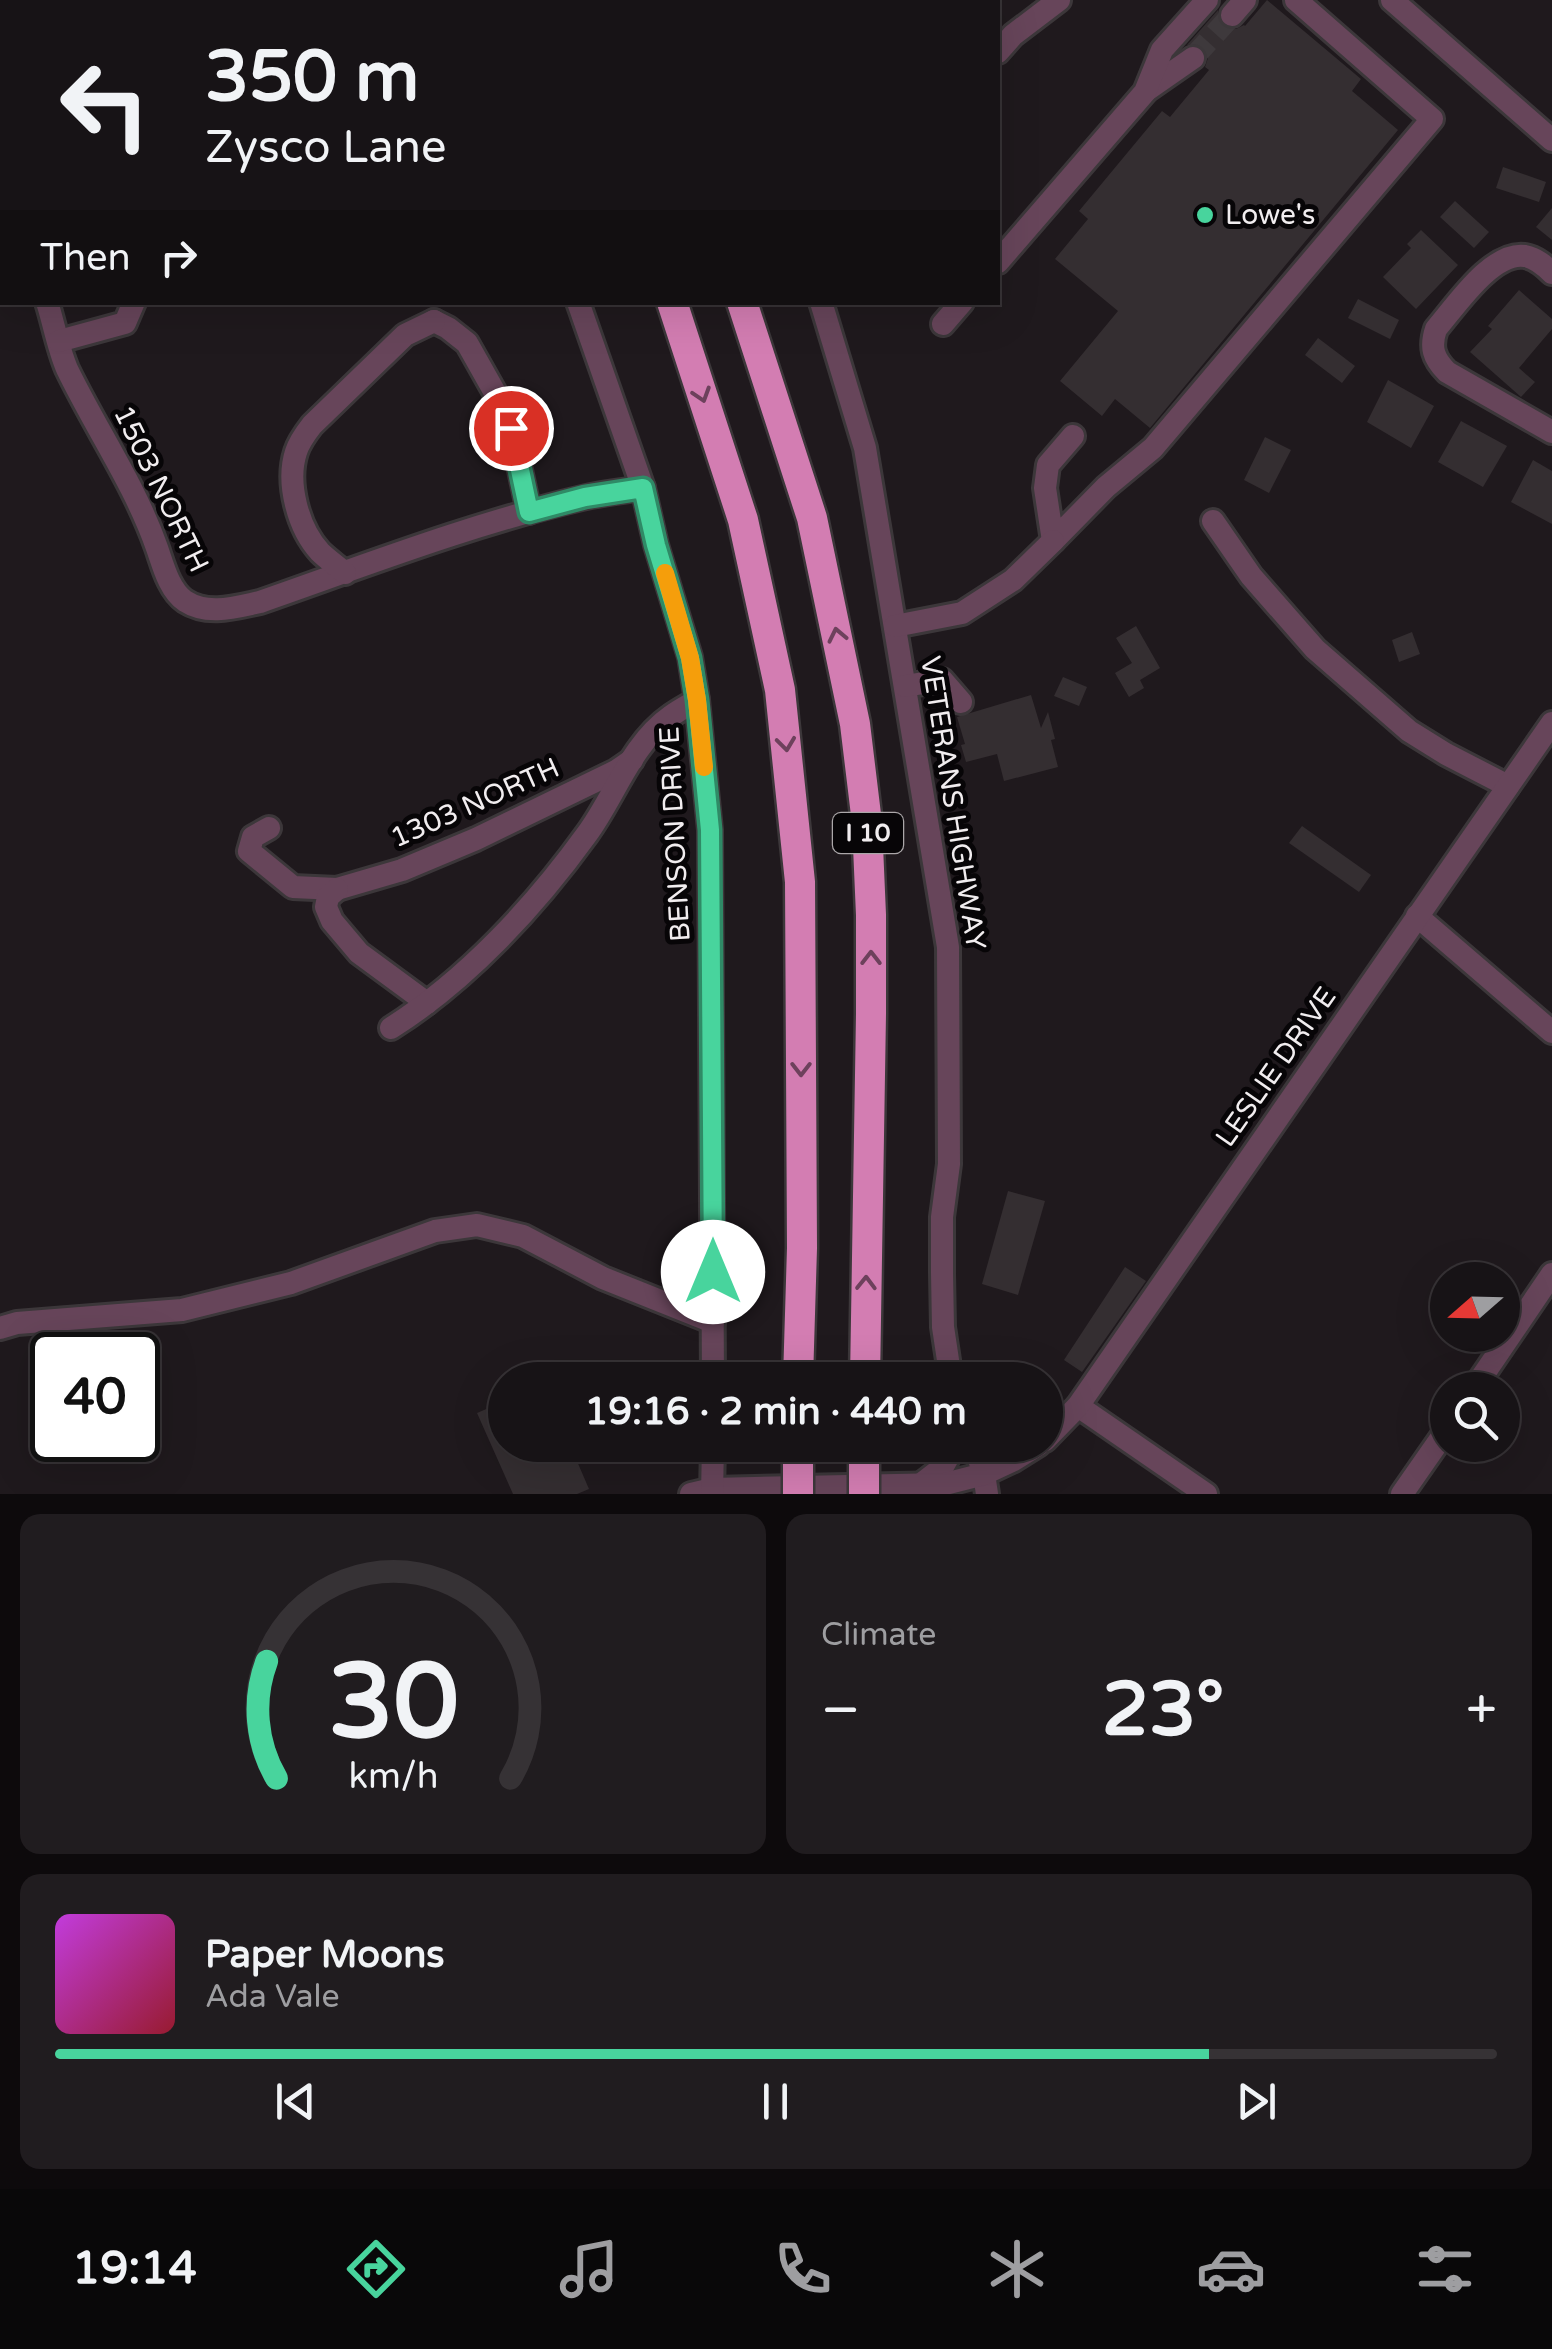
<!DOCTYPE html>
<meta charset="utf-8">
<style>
:root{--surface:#171316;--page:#201c1f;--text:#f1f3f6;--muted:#9e9ea1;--line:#363235;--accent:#48d49d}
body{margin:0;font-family:"Varela Round",sans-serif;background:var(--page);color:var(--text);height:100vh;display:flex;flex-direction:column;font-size:38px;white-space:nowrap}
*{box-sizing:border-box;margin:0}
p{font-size:32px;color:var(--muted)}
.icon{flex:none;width:55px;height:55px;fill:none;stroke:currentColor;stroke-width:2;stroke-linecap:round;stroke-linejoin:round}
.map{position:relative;height:1494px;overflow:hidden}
.side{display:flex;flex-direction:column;gap:20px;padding:20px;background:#0d0a0c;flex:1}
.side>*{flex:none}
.top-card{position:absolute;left:0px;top:0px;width:1000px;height:305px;box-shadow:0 10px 40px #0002,0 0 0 2px var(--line);background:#171316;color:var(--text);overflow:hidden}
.needle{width:65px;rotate:250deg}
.tools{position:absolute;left:1430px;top:1262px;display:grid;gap:20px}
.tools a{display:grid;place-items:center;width:90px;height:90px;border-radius:50%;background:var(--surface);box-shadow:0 10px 40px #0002,0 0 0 2px var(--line);font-size:50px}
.speed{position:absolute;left:30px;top:1332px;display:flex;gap:20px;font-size:50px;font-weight:700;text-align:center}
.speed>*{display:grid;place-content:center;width:130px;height:130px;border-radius:50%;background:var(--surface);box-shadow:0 10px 40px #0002,0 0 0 2px var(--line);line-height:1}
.speed .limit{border:5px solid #111;border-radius:15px;background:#fff;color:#111}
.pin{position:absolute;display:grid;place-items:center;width:85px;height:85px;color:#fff;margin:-42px;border:5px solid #fff;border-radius:50%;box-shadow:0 2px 10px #0007}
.me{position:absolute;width:110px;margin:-55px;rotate:0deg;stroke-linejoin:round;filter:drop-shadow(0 0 8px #0008)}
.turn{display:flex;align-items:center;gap:35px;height:210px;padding:0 40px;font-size:45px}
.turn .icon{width:130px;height:130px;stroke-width:2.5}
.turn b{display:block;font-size:70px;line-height:85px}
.then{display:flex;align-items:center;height:95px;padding:0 40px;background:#0003;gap:20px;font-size:38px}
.big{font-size:75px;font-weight:700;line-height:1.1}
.side .widget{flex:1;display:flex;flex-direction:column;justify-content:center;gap:15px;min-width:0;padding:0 35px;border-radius:20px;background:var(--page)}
.side .dial{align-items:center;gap:0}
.dial svg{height:260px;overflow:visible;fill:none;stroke:var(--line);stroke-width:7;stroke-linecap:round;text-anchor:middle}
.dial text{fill:var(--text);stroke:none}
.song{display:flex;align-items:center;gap:30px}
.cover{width:120px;height:120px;border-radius:15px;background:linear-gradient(135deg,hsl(290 70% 55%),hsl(350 70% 35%))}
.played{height:10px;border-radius:5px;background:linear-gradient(90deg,var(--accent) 80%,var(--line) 80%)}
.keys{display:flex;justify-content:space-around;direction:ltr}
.heat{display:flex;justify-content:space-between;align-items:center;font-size:55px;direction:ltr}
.side .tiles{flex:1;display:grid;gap:20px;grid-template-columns:1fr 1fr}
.widget:last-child{grid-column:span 2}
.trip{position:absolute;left:488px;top:1362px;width:575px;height:100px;border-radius:50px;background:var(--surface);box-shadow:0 10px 40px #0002,0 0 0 2px var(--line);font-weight:700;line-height:100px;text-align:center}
.tab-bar{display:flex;height:160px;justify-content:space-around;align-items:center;background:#090809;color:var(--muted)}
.tab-bar .icon{width:70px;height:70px}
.tab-bar .selected{color:var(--accent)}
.tab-bar b{font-size:45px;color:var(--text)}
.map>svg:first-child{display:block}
.building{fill:#342e31}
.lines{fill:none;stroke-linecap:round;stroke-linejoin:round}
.minor-tunnel{stroke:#3e393c;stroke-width:22;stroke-dasharray:22 11;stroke-linecap:butt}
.minor-casing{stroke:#3c373a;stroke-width:28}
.highway-casing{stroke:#3c373a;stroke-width:35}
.minor{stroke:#67455a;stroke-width:22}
.highway{stroke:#d37db2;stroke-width:30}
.highway-bridge-casing{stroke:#3c373a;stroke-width:35;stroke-linecap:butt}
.highway-bridge{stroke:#d37db2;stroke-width:30}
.oneway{stroke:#6d415c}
.route-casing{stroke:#2f8a66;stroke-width:25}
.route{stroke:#48d49d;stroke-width:18}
.slow{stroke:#f59e0b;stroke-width:18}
.poi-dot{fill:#48d49d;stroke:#070507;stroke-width:4}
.labels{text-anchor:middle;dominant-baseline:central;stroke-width:10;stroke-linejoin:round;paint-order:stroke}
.shield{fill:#070507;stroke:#aba7a9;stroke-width:2.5}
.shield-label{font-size:25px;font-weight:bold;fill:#f1edef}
.poi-label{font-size:28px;fill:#f1edef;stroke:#070507;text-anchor:start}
.street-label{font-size:28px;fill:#f1edef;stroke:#070507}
</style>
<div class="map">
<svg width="1552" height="1494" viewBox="0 0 1552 1494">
<rect width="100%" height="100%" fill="#1f191d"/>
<g class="building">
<path d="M1267 0 1361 79 1352 91 1398 130 1150 428 1115 399 1102 416 1060 381 1118 311 1055 259 1088 219 1079 211 1162 111 1170 117 1209 70 1205 67 1208 58 1205 49 1198 44 1187 45 1218 10V19L1222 26 1228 29H1236L1244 25 1245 26Z"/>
<path d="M1503 167 1546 182 1539 202 1496 188Z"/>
<path d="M1455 201 1489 232 1474 248 1440 217Z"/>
<path d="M1552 208V240L1536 227Z"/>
<path d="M1421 230 1458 265 1416 309 1383 277 1411 248 1407 244Z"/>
<path d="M1519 290 1552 319V329L1519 368 1535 382 1521 397 1470 352 1492 329 1488 326Z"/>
<path d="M1358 299 1399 320 1390 339 1348 318Z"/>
<path d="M1318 338 1355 366 1342 383 1305 355Z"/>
<path d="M1388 380 1434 406 1411 448 1367 422Z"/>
<path d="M1461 421 1507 446 1483 487 1438 462Z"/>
<path d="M1265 437 1291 450 1269 493 1244 480Z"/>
<path d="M1533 460 1552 471V524L1511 502Z"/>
<path d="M1136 626 1160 668 1140 680 1144 688 1129 697 1115 673 1132 663 1116 638Z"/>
<path d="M1412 632 1420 654 1399 662 1392 640Z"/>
<path d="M1063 677 1087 687 1079 706 1054 696Z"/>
<path d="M1031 695 1041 728 1048 712 1055 739 1051 740 1058 767 1004 781 997 754 966 762 961 745 965 744 957 717Z"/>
<path d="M1302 826 1371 875 1359 892 1289 843Z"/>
<path d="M1008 1191 1045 1201 1018 1295 982 1284Z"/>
<path d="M1125 1267 1146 1281 1082 1372 1064 1360Z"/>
<path d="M505 1401V1445H570L589 1489 577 1494H513L477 1413Z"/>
</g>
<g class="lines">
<path class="minor-tunnel" d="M1193 58 1232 15"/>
<g class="minor-casing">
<g id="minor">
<path d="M475 0 476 2"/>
<path d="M1392 0 1552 140"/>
<path d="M894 2 897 0"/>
<path d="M982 2 987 0"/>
<path d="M1232 15 1245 0"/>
<path d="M998 52 1013 35 1059 0"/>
<path d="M1147 90 1193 58"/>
<path d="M0 115H2"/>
<path d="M0 222 2 226"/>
<path d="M0 253 2 254"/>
<path d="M998 262 1145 92 1162 50 1207 0"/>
<path d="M1552 273C1544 265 1536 258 1525 256 1492 251 1456 306 1436 329 1430 347 1433 358 1447 372L1552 432"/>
<path d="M47 302C54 324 58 348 67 369 96 429 135 485 157 548 163 565 169 590 185 601 208 616 236 607 260 602 366 565 472 524 582 498 602 493 623 491 643 488"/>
<path d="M578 302 643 488 656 545 690 657 697 700 710 830 713 1380"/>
<path d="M821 302 865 448 948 947 949 1164 942 1217V1273L943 1327 951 1380"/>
<path d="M434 321 448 328 467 343 494 391 511 428 529 512"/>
<path d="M943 324 962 302"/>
<path d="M59 341 125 323 134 302"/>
<path d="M1073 436 1048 465 1045 488 1053 541 1106 487 1153 448 1432 119 1296 0"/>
<path d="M1213 521 1251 576 1315 649 1409 731 1446 754 1508 786"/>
<path d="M345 573C337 566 327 559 320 552 298 528 286 483 296 452 299 442 305 434 312 425L405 335 434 321"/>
<path d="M895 626 962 613 1013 580 1053 541"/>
<path d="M905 686 942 680 961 702"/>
<path d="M269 828 253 837 249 851 293 887 337 889 402 870 476 839 616 771 632 760"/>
<path d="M337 889 328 897 326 907 332 921 359 953 427 1003"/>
<path d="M1417 916 1552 1032"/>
<path d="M391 1028C467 980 535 906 587 834 615 796 631 744 671 716 679 710 689 705 697 700"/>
<path d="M0 1328 17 1323 182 1310 291 1283 435 1231 477 1225 523 1236 603 1278 713 1322"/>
<path d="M1473 1390 1552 1274"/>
<path d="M1078 1406 1206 1494"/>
<path d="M1045 1440 1078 1406 1552 723"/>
<path d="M974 1445 984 1474 987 1494"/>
<path d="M920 1485 942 1468 955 1445"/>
<path d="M691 1494 712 1489 754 1488 945 1484 984 1474 1014 1460 1038 1445"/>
<path d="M712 1494 713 1445"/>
<path d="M1402 1494 1448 1428"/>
</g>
</g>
<g class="highway-casing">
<g id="highway">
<path d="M570 0 571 2"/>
<path d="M640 0 641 2"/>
<path d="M672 302 743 520 780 690 800 882 802 1248 798 1380"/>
<path d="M742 302 812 518 855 724 867 823 871 915V1014L865 1380"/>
</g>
</g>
<use href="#minor" class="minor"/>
<use href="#highway" class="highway"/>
<g class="highway-bridge-casing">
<g id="highway-bridge">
<path d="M798 1445V1494"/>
<path d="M864 1494V1445"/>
</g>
</g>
<use href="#highway-bridge" class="highway-bridge"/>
</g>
<defs><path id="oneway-chevron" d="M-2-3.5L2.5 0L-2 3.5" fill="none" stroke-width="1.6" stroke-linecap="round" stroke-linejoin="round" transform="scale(2.5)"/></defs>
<g class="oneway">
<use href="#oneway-chevron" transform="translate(702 395) rotate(72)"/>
<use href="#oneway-chevron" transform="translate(837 635) rotate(-102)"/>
<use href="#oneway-chevron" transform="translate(786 744) rotate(83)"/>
<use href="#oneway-chevron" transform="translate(871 958) rotate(-90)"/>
<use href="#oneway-chevron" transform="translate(801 1069) rotate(90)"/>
<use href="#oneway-chevron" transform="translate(866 1283) rotate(-89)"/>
</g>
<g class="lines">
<g class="route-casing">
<path id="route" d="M511 428 529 512 585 497 643 488 656 545 690 658 697 700 710 830 713 1272"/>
</g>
<use href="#route" class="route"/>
<path class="slow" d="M665 573 690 658 697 700 704 767"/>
</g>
<circle class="poi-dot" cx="1205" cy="215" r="10"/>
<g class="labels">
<rect class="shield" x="833" y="813" width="70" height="40" rx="8"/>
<g class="shield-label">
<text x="868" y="833">I 10</text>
</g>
<g class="poi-label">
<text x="1225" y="215">Lowe's</text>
</g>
<g class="street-label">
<text transform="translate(161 489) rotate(64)">1503 NORTH</text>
<text transform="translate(475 803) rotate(-24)">1303 NORTH</text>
<text transform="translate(953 803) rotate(81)">VETERANS HIGHWAY</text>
<text transform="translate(675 834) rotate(-93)">BENSON DRIVE</text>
<text transform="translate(1276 1067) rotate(-55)">LESLIE DRIVE</text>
</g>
</g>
</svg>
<div class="tools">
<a><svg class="needle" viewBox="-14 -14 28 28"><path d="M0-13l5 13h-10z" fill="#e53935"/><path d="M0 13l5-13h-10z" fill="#9e9ea1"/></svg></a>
<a><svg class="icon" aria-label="search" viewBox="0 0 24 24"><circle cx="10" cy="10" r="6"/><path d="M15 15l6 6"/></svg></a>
</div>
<div class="speed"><div class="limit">40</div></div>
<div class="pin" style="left:511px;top:428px;background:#d93025"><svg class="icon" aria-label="arrive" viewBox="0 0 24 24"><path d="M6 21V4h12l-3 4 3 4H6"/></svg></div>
<svg class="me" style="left:713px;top:1272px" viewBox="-20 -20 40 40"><circle r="19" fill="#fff"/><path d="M0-13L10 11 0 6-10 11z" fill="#48d49d"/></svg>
<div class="trip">19:16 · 2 min · 440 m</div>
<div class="top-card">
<div class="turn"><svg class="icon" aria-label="left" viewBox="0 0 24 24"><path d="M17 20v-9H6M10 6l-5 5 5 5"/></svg><div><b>350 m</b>Zysco Lane</div></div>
<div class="then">Then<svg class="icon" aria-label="right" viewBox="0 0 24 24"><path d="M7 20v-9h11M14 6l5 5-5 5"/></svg></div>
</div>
</div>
<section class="side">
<div class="tiles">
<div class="widget dial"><svg viewBox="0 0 100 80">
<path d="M14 69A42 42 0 1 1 86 69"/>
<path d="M14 69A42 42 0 0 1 11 33" stroke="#48d49d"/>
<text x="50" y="56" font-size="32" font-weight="700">30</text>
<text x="50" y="72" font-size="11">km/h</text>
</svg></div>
<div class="widget"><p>Climate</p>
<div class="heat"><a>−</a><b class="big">23°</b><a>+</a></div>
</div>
<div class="widget">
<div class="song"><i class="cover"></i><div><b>Paper Moons</b><p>Ada Vale</p></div></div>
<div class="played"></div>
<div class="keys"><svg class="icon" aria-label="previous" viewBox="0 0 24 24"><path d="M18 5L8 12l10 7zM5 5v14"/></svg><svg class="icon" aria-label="pause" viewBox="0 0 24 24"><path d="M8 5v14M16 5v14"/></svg><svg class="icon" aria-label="next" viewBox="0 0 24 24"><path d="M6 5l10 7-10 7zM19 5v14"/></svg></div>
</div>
</div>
</section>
<nav class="tab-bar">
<b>19:14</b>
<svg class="icon selected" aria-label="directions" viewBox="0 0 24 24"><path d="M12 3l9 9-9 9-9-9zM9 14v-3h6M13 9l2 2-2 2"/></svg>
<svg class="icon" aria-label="music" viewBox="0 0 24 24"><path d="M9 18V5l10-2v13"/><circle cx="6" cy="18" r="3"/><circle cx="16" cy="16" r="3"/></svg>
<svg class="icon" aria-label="phone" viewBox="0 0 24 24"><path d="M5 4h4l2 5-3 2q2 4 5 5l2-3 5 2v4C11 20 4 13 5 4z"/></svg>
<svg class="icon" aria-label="climate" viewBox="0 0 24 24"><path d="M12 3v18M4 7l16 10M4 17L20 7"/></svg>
<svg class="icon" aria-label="car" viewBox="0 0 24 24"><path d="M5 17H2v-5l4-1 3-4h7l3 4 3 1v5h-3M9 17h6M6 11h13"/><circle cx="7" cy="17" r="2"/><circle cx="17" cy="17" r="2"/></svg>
<svg class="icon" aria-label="filters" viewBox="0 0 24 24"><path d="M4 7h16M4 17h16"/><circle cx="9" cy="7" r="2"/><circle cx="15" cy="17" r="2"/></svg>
</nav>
